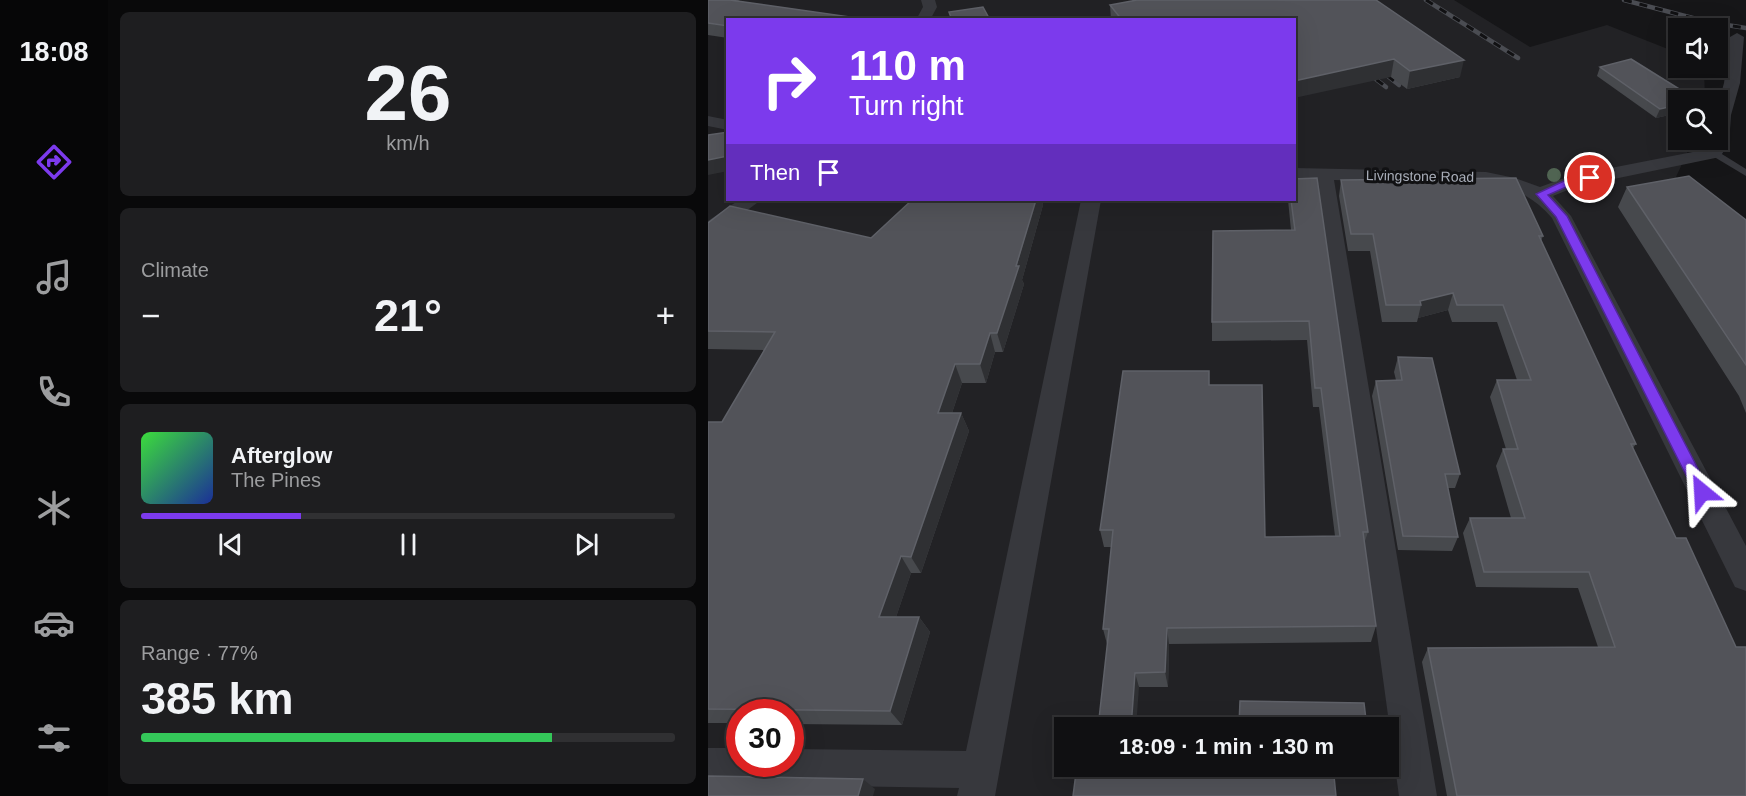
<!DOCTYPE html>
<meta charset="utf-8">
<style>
:root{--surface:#101012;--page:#1e1e20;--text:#f1f3f6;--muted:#9c9d9f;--line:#303032;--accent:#7c3aed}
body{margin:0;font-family:Arial,sans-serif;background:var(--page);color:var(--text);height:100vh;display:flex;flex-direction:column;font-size:22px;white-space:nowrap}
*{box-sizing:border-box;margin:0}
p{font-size:20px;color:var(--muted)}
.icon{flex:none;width:33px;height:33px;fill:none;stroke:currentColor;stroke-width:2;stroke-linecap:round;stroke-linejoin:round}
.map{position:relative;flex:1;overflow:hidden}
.side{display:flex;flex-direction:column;gap:12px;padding:12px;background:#09090a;width:600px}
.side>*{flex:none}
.guide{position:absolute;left:18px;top:18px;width:570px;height:183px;border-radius:0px;box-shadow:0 6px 24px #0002,0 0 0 2px var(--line);background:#7c3aed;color:#fff;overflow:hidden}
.controls{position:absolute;left:960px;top:18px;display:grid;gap:12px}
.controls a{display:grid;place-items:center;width:60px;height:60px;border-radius:0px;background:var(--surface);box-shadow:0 6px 24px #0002,0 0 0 2px var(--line);font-size:30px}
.speed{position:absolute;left:18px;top:699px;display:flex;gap:12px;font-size:30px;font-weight:700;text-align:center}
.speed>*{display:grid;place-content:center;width:78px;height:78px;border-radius:50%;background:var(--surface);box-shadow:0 6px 24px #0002,0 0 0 2px var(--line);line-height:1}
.speed .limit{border:9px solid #d22;background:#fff;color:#111}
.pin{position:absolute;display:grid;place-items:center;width:51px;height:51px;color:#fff;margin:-26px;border:3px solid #fff;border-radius:50%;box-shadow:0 2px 6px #0007}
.me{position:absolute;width:66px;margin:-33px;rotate:333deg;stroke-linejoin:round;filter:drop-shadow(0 0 4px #0008)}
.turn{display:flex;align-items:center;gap:21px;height:126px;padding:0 24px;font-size:27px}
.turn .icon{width:78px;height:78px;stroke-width:2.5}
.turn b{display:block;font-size:42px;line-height:51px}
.then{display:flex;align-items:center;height:57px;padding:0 24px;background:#0003;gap:12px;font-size:22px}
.big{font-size:45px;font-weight:600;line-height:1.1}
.side .widget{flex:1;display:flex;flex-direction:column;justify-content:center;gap:9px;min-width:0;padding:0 21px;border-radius:9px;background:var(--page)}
.side .dial{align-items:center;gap:0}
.dial b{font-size:78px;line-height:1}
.song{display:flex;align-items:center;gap:18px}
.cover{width:72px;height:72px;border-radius:9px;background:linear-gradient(135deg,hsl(120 70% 55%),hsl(230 70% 35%))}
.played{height:6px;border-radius:3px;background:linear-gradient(90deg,var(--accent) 30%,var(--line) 30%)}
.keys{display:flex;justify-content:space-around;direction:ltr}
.heat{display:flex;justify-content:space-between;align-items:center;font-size:33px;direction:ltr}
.charge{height:9px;border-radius:4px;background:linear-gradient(90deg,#34c759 77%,var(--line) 0)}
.trip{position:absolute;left:346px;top:717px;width:345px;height:60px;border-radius:0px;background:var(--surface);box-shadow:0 6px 24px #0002,0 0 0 2px var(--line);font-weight:600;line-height:60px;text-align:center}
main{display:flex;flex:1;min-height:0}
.menu{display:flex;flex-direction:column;width:108px;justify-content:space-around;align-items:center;background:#060607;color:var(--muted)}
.menu .icon{width:42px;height:42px}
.menu .on{color:var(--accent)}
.menu b{font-size:27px;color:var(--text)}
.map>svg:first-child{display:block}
.built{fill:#222225;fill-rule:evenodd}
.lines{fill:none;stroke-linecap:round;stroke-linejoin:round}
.service{fill:#37383d;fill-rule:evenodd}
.minor{fill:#37383d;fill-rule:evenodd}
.rail-casing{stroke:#4a4c52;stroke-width:4.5}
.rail{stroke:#111113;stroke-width:3;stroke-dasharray:8;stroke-linecap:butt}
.tree{fill:#506452}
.wall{fill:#47494d}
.shaded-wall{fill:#2f3033}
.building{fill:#525359;stroke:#5f6168;stroke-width:1.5}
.route{fill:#7c3aed;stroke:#51269a;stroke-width:1.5}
.labels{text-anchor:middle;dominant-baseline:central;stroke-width:6;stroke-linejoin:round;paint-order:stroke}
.far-street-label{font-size:14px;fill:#a8adb8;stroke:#111113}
</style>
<main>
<nav class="menu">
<b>18:08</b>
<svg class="icon on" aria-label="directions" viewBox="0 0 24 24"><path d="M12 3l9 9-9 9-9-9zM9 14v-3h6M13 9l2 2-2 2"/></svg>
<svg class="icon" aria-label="music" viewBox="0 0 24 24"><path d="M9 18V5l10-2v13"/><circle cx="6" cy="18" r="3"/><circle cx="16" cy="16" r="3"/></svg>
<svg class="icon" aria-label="phone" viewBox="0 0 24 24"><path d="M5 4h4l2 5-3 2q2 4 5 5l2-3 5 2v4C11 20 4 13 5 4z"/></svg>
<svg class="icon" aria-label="climate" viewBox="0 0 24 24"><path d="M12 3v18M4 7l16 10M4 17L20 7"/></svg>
<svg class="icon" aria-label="car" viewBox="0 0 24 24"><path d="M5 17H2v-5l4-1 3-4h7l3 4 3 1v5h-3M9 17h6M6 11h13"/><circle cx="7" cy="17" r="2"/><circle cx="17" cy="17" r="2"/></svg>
<svg class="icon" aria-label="filters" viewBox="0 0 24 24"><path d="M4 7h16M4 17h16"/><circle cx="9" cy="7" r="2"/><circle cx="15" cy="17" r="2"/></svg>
</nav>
<section class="side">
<div class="widget dial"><b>26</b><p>km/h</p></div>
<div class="widget"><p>Climate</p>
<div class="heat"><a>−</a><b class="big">21°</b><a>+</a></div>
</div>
<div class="widget">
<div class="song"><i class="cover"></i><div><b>Afterglow</b><p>The Pines</p></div></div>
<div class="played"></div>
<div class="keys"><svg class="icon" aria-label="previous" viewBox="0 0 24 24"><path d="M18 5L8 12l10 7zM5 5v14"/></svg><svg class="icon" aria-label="pause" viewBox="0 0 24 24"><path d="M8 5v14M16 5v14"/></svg><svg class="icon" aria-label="next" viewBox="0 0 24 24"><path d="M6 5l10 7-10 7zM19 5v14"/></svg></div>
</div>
<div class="widget"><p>Range · 77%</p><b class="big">385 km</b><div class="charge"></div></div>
</section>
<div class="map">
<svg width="1038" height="796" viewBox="0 0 1038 796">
<rect width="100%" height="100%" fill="#161618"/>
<path class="built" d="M0 0H746L822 47 899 25 970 53V68H996L997 100H970V140H985L968 177 1038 235V796H0ZM20 20H586V200H20ZM32 712H82V764H32ZM357 728H681V766H357Z"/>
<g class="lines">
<path class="service" d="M1003 151H1009L1038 169V176L1003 155Z"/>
<g class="minor">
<path d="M213 0H227L229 7 222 20H208L215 7Z"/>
<path d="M1029 33 1036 37 1032 83 1023 115 1021 143 1012 157 867 187 845 196 863 216 1038 546V591L1027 587 844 218C829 201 812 190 790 185L626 180 729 796H691L607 180H586V168L778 172 807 178 832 187 862 176 1000 149 1004 140H1010V105L1016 83 1022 37Z"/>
<path d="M0 116 20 120V130L0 126Z"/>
<path d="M31 200H53L7 234 0 236V221Z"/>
<path d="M373 200H393L287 796H249L251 788 0 784V748H32V764H82V749L258 751Z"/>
</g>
<g class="rail-casing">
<g id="rail">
<path d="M718 0 810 58"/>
<path d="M916 0 1000 22 1038 28"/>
<path d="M667 66 691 85"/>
<path d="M656 70 678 87"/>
</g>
</g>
<use href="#rail" class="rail"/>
</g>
<circle class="tree" cx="846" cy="175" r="7"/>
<g class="wall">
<path d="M0 0H32L30 1 149 18 150 20H20V38L0 35Z"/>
<path d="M668 0 752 77 699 89 683 77 586 20H403L402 5Z"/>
<path d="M892 67 970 100V113L948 118 889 76Z"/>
<path d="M633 180 835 236 833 241 928 444 925 448 1038 796H739L714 662 720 648 890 647 870 588 768 587 755 533 762 518H803L788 466 795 449H798L782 397 789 380H809L789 322H744L740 310 710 318 709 322H674L662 251H640L631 196Z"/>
<path d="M919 187 1038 220V413L1031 396 910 207Z"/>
<path d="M328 200H334L335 205 314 280 316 284 295 352H287L278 383H254L244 413H253L261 431 213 573H203L188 617H211L222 632 194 725 82 724V712H32V723H0V422H14L56 350 0 349V223L163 238Z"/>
<path d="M580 200H586L660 532 656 544 668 626 663 642 461 644 460 687H431L399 644 395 629 404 547H396L392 530 501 371V385L557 537 627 536 611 407H605L599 340 504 341V322L583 230Z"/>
<path d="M690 357 752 474 747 488H740L750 537 744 551 690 550 664 396 668 381 688 380 686 372Z"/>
<path d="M382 766H662L657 778 381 773Z"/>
</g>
<g class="shaded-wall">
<path d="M686 59 683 77 586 98V81Z"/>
<path d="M756 60 752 77 699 89 702 71Z"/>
<path d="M970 105V113L948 118 952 109Z"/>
<path d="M20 156V171L0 175V160Z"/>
<path d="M328 200H334L335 205 314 280 316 284 295 352 289 333Z"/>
<path d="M745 293 740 310 710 318 713 305 712 301Z"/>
<path d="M282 333 287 352 278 383 272 364Z"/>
<path d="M247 364 254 383 238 431 230 413Z"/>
<path d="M253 413 261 431 213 573 203 557Z"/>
<path d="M193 556 203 573 183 632 171 617Z"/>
<path d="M211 617 222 632 194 725 182 711Z"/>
<path d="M459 628 461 644 460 687 457 672Z"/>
<path d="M427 673 431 687 428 728H423Z"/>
<path d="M155 779 167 789 165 796H150Z"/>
</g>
<g class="building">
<path d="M0 0H22L149 18 147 20H20V26L0 23Z"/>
<path d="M429 0H668L756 60 702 71 686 59 586 81V20H414L402 5Z"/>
<path d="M275 7 282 20H244L241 12Z"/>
<path d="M923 59 989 100H970V105L952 109 892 67Z"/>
<path d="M20 132V156L0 160V135Z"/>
<path d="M981 176 1038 220V365L919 187Z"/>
<path d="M609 178 660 532H655L668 626 459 628 457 672 427 673 423 728H390L401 629H395L405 530H392L415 371H501V385H554L557 537 632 536 613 388H607L601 321 504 322 505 231 587 230 583 200H586V179Z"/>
<path d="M808 178 835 236H831L928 444H923L968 538H978L1028 647H1038V796H749L720 648 907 647 881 572H776L762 518H817L795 449H810L789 380H823L795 305H749L745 293 712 301 713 305H678L665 234H643L633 180Z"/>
<path d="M204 200H328L308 266H311L289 333H282L272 364H247L230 413H253L203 557 193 556 171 617H211L182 711 0 709V422H14L67 332 0 331V223L22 206 163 238Z"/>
<path d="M690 357 724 358 752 474H737L750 537 695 536 668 381 694 380Z"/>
<path d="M532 701 656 703 659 728H499V724L531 725Z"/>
<path d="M382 766H625L628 796H365L368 773H381Z"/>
<path d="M0 776 155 779 150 796H0Z"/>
</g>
<path class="route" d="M882 175 887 178 885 180 865 184 840 195 859 216 1000 488 1002 492 1000 497 994 499 989 497 848 217 828 194 858 180Z"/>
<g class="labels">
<g class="far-street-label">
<text transform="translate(712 176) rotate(1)">Livingstone Road</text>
</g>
</g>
</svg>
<div class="controls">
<a><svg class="icon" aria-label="sound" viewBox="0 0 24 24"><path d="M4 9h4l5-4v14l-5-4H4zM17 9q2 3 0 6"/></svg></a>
<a><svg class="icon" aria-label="search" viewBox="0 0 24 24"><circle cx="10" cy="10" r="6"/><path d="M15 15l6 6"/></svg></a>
</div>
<div class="speed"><div class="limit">30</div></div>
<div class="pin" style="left:882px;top:178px;background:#d93025"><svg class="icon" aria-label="arrive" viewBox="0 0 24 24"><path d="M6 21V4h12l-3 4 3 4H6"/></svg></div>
<svg class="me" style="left:994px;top:492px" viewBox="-20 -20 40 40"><path d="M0-17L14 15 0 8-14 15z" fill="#7c3aed" stroke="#fff" stroke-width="4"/></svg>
<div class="trip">18:09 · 1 min · 130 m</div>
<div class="guide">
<div class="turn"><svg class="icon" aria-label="right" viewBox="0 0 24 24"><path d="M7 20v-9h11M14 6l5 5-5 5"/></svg><div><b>110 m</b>Turn right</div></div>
<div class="then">Then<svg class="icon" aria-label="arrive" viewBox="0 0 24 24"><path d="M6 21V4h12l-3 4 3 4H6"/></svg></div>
</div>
</div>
</main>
